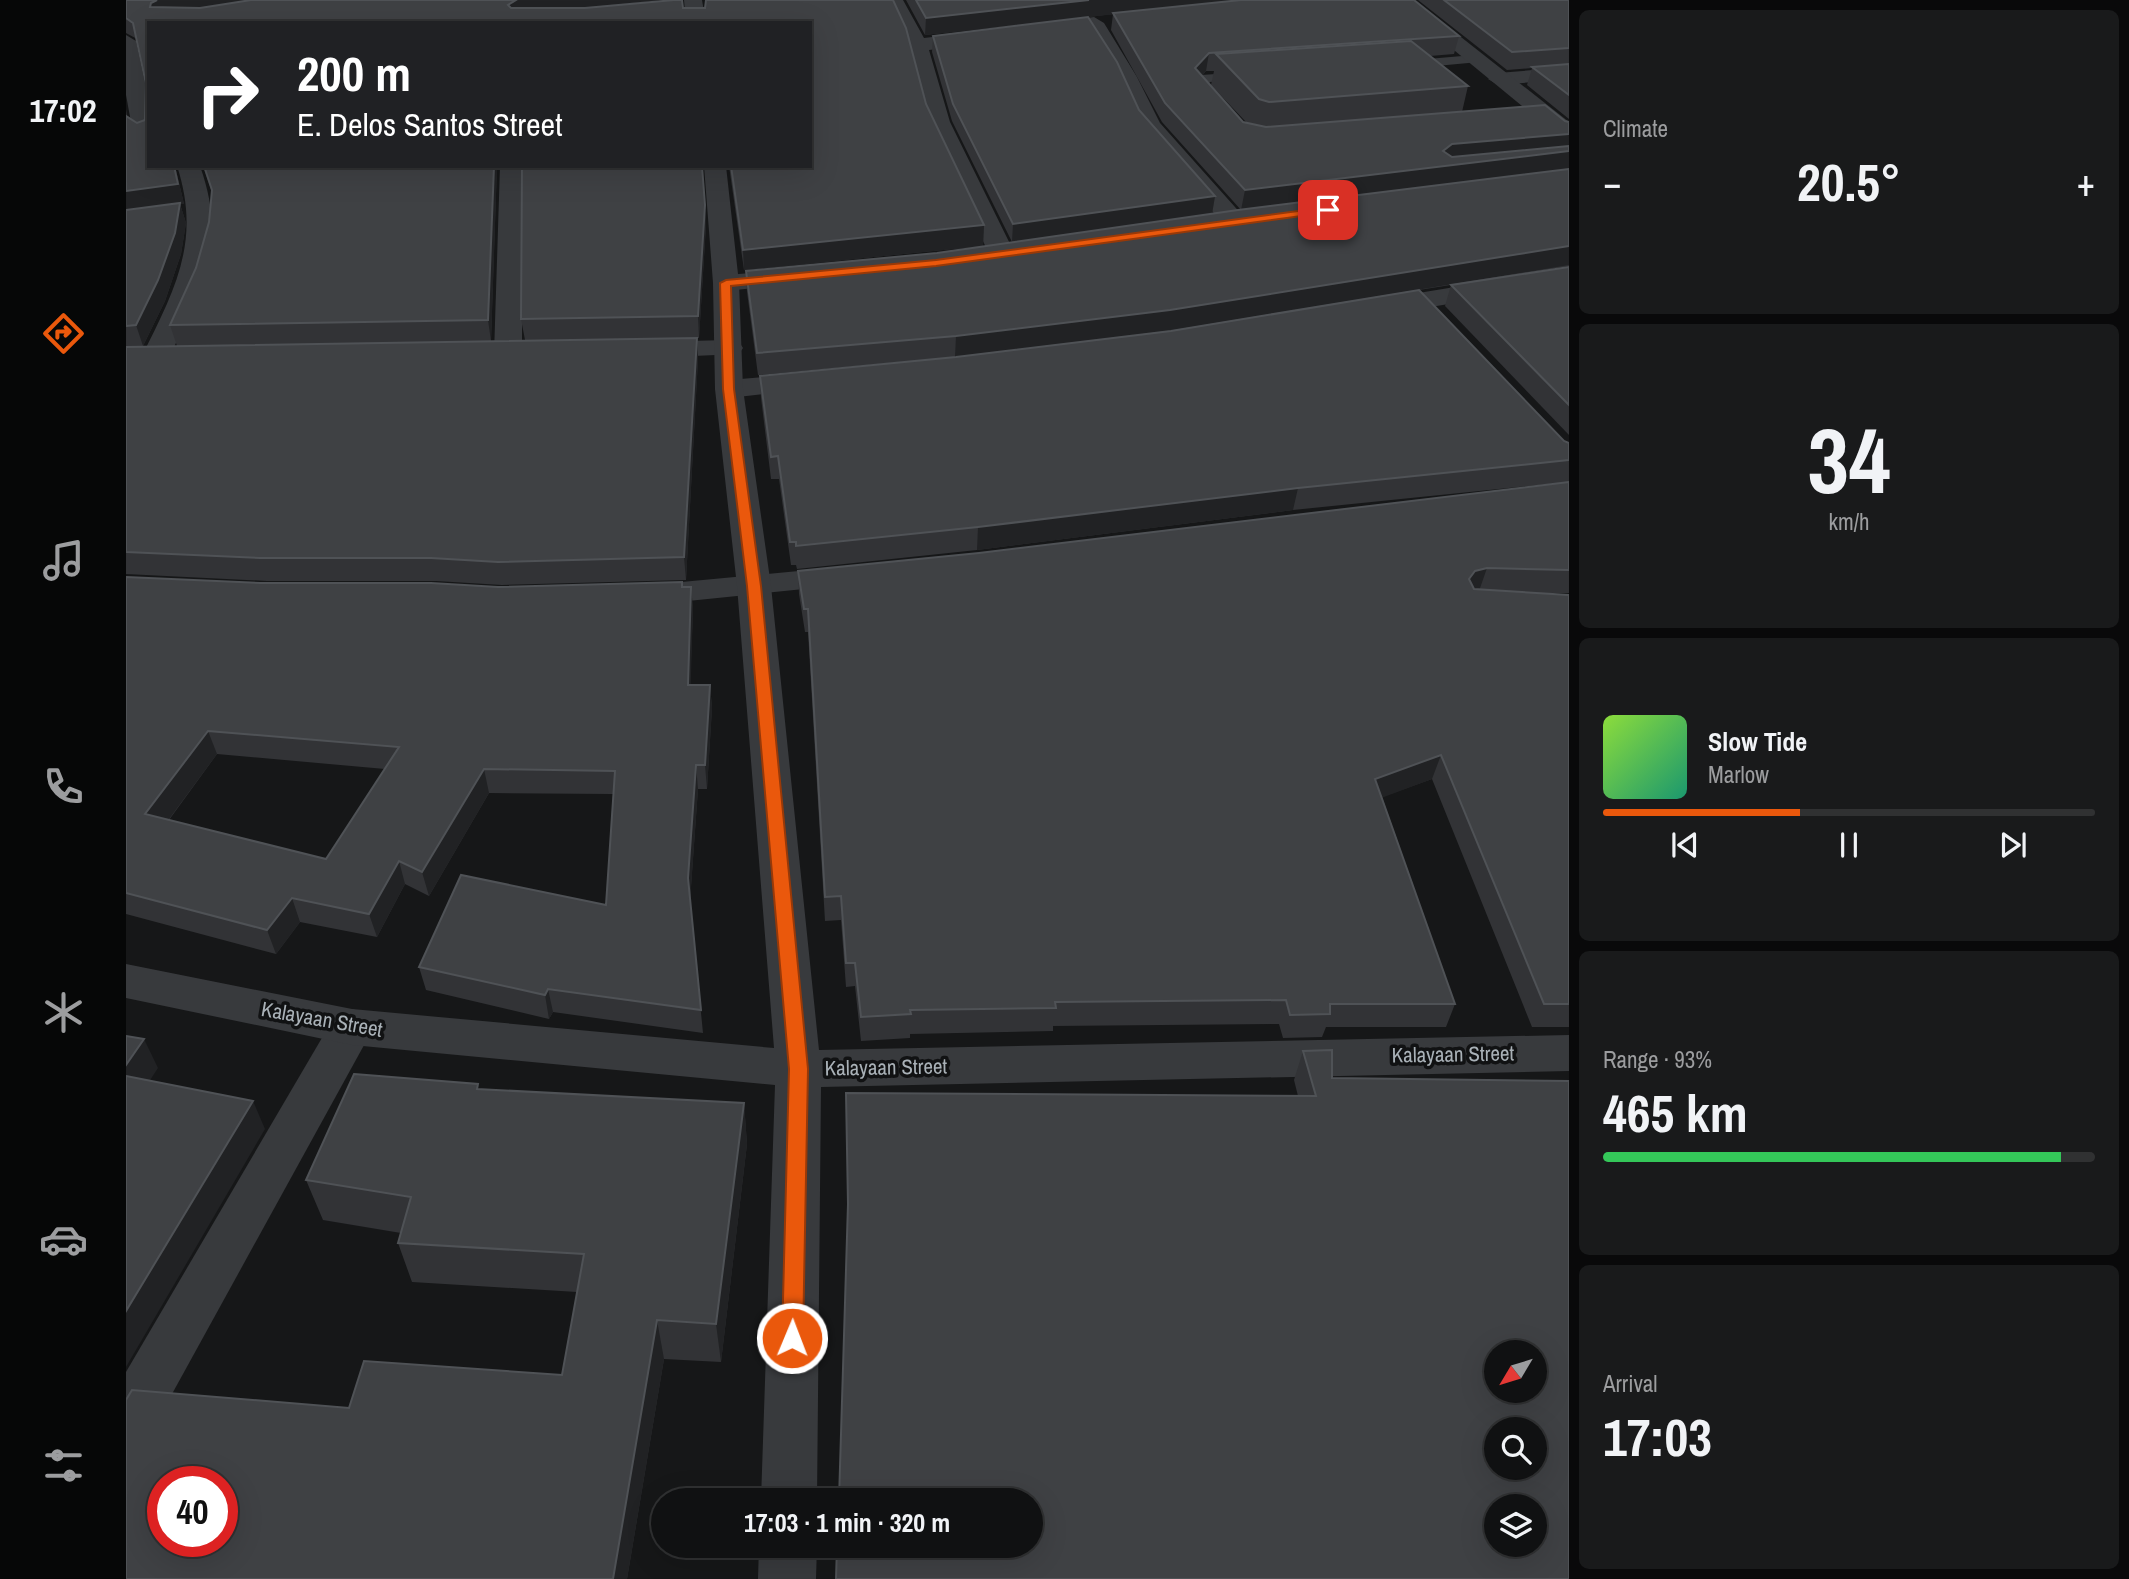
<!DOCTYPE html>
<meta charset="utf-8">
<style>
:root{--surface:#101112;--page:#191a1b;--text:#f1f3f6;--muted:#9c9d9f;--line:#303132;--accent:#ea580c}
body{margin:0;font-family:"Archivo Narrow",sans-serif;background:var(--page);color:var(--text);height:100vh;display:flex;flex-direction:column;font-size:26px;white-space:nowrap}
*{box-sizing:border-box;margin:0}
p{font-size:23px;color:var(--muted)}
.icon{flex:none;width:38px;height:38px;fill:none;stroke:currentColor;stroke-width:2;stroke-linecap:round;stroke-linejoin:round}
.map{position:relative;flex:1;overflow:hidden}
.sheet{display:flex;flex-direction:column;gap:10px;padding:10px;background:#09090a;width:560px}
.sheet>*{flex:none}
.banner{position:absolute;left:21px;top:21px;width:665px;height:147px;border-radius:0px;box-shadow:0 7px 28px #0002,0 0 0 2px var(--line);background:#202124;color:#fff;overflow:hidden}
.needle{width:46px;rotate:232deg}
.controls{position:absolute;left:1358px;top:1340px;display:grid;gap:14px}
.controls a{display:grid;place-items:center;width:63px;height:63px;border-radius:50%;background:var(--surface);box-shadow:0 7px 28px #0002,0 0 0 2px var(--line);font-size:35px}
.speed{position:absolute;left:21px;top:1466px;display:flex;gap:14px;font-size:35px;font-weight:700;text-align:center}
.speed>*{display:grid;place-content:center;width:91px;height:91px;border-radius:50%;background:var(--surface);box-shadow:0 7px 28px #0002,0 0 0 2px var(--line);line-height:1}
.speed .limit{border:10px solid #d22;background:#fff;color:#111}
.pin{position:absolute;display:grid;place-items:center;width:60px;height:60px;color:#fff;margin:-30px;border-radius:14px;box-shadow:0 4px 10px #0006}
.me{position:absolute;width:77px;margin:-38px;rotate:1deg;stroke-linejoin:round;filter:drop-shadow(0 0 5px #0008)}
.turn{display:flex;align-items:center;gap:24px;height:147px;padding:0 35px;font-size:32px}
.turn .icon{width:91px;height:91px;stroke-width:2.5}
.turn b{display:block;font-size:49px;line-height:60px}
.big{font-size:52px;font-weight:700;line-height:1.1}
.sheet .card{flex:1;display:flex;flex-direction:column;justify-content:center;gap:10px;min-width:0;padding:0 24px;border-radius:10px;background:var(--page)}
.sheet .dial{align-items:center;gap:0}
.dial b{font-size:91px;line-height:1}
.song{display:flex;align-items:center;gap:21px}
.cover{width:84px;height:84px;border-radius:10px;background:linear-gradient(135deg,hsl(90 70% 55%),hsl(160 70% 35%))}
.played{height:7px;border-radius:4px;background:linear-gradient(90deg,var(--accent) 40%,var(--line) 40%)}
.keys{display:flex;justify-content:space-around;direction:ltr}
.heat{display:flex;justify-content:space-between;align-items:center;font-size:38px;direction:ltr}
.charge{height:10px;border-radius:5px;background:linear-gradient(90deg,#34c759 93%,var(--line) 0)}
.trip{position:absolute;left:525px;top:1488px;width:392px;height:70px;border-radius:35px;background:var(--surface);box-shadow:0 7px 28px #0002,0 0 0 2px var(--line);font-weight:700;line-height:70px;text-align:center}
main{display:flex;flex:1;min-height:0}
.tab-bar{display:flex;flex-direction:column;width:126px;justify-content:space-around;align-items:center;background:#060707;color:var(--muted)}
.tab-bar .icon{width:49px;height:49px}
.tab-bar .active{color:var(--accent)}
.tab-bar b{font-size:32px;color:var(--text)}
.map>svg:first-child{display:block}
.lines{fill:none;stroke-linecap:round;stroke-linejoin:round}
.service{fill:#383a3d;fill-rule:evenodd}
.minor{fill:#383a3d;fill-rule:evenodd}
.tertiary{fill:#383a3d;fill-rule:evenodd}
.wall{fill:#323336;fill-rule:evenodd}
.shaded-wall{fill:#212224}
.building{fill:#3f4144;stroke:#4f5256;stroke-width:2;fill-rule:evenodd}
.route{fill:#ea580c;stroke:#983908;stroke-width:2}
.labels{text-anchor:middle;dominant-baseline:central;stroke-width:7;stroke-linejoin:round;paint-order:stroke}
.street-label{font-size:21px;fill:#a9b1b7;stroke:#111213}
</style>
<main>
<nav class="tab-bar">
<b>17:02</b>
<svg class="icon active" aria-label="directions" viewBox="0 0 24 24"><path d="M12 3l9 9-9 9-9-9zM9 14v-3h6M13 9l2 2-2 2"/></svg>
<svg class="icon" aria-label="music" viewBox="0 0 24 24"><path d="M9 18V5l10-2v13"/><circle cx="6" cy="18" r="3"/><circle cx="16" cy="16" r="3"/></svg>
<svg class="icon" aria-label="phone" viewBox="0 0 24 24"><path d="M5 4h4l2 5-3 2q2 4 5 5l2-3 5 2v4C11 20 4 13 5 4z"/></svg>
<svg class="icon" aria-label="climate" viewBox="0 0 24 24"><path d="M12 3v18M4 7l16 10M4 17L20 7"/></svg>
<svg class="icon" aria-label="car" viewBox="0 0 24 24"><path d="M5 17H2v-5l4-1 3-4h7l3 4 3 1v5h-3M9 17h6M6 11h13"/><circle cx="7" cy="17" r="2"/><circle cx="17" cy="17" r="2"/></svg>
<svg class="icon" aria-label="filters" viewBox="0 0 24 24"><path d="M4 7h16M4 17h16"/><circle cx="9" cy="7" r="2"/><circle cx="15" cy="17" r="2"/></svg>
</nav>
<div class="map">
<svg width="1443" height="1579" viewBox="0 0 1443 1579">
<rect width="100%" height="100%" fill="#161718"/>
<g class="lines">
<g class="service">
<path d="M1348 55 1353 56V62L1278 69 1272 65 1278 61Z"/>
<path d="M1120 72 1127 76 1125 79 1084 82 1082 85 1099 102V108H1089L1068 85 1075 75Z"/>
</g>
<g class="minor">
<path d="M759 0H777L798 38 857 31 867 37 857 43 803 50 824 122 889 254 885 259H867L863 254 802 122 782 45Z"/>
<path d="M968 17 978 23 1011 77 1034 123 1117 216 1120 221 1117 226H1099L1016 130 991 77 962 30 913 37 903 31 913 25Z"/>
<path d="M0 35 10 41 23 103V138L18 140 7 133 0 95Z"/>
<path d="M1443 67V79L1372 85 1362 79 1372 73Z"/>
<path d="M51 166H74C102 244 76 288 43 358L39 364H19L15 358C48 291 76 242 51 166Z"/>
<path d="M374 166H396V354L392 360H372L368 354Z"/>
<path d="M1443 268V284L1250 316 1241 314 1237 308 1241 302 1250 300Z"/>
<path d="M674 269 683 272 687 277 683 282 600 291 591 288 587 283 591 278 600 275Z"/>
<path d="M603 340 613 342 617 348 613 354 521 358 511 356 507 350 511 344 521 342Z"/>
<path d="M688 373 698 375 702 381 698 387 603 398 593 395 589 389 593 383 603 380Z"/>
<path d="M725 566 737 569 742 576 737 583 513 606 501 603 496 596 501 589 513 586Z"/>
<path d="M226 1009 242 1014 248 1027 19 1443 0 1451V1372L210 1014Z"/>
</g>
<g class="tertiary">
<path d="M558 0H576L580 23H560Z"/>
<path d="M1267 0H1288L1443 122V140L1435 138Z"/>
<path d="M578 166H600L613 283 617 389 645 586 693 1050 1443 1035V1071L695 1087 691 1500H635L649 1085 226 1045 0 998V964L226 1009 648 1048 611 586 589 389 587 283Z"/>
<path d="M633 1545H691L690 1579H632Z"/>
</g>
</g>
<g class="wall">
<path d="M0 0H533L455 8 548 0H556L557 8H579L580 0H767L780 28 800 104 858 225 857 246 618 270 603 166H684V23H23V166H49L58 204H54L60 223 55 254 39 301 17 346 15 347 51 346 44 325 70 268 83 222 86 193 77 166H371L365 341 448 340H399L395 319 396 166H576L580 225 573 338H571L572 359 560 580 376 585 310 581H141L0 574V575V109L1 116 11 123 19 120 20 84 11 39 0 33Z"/>
<path d="M780 0H1288L1333 36 1328 54 1304 56 1342 86 1336 112 1443 122V266L1293 290 1438 441 1443 443V482L1167 510 851 550 671 569 670 565H665L653 479H645L635 398 634 376 786 361 632 375 621 292 620 271 811 253 1115 210 1036 122 985 30 987 14 962 17 1013 110 1089 196 1086 214 886 242 826 121 806 52 807 36 951 18 799 35ZM1080 71H1088L1085 85 1120 122H1117L1076 76Z"/>
<path d="M1292 0H1443V119L1401 85 1406 68 1381 70Z"/>
<path d="M1443 267V435L1319 306 1325 285Z"/>
<path d="M1443 482V593H1404L1443 595V1027H1406L1306 779 1256 797 1329 1004 1320 1027H1200L1196 1037 1157 1038 1153 1024 927 1026V1031L784 1034V1038L735 1041 729 986 720 987 715 920 699 921 682 632H679L673 594 672 571 853 553Z"/>
<path d="M0 577 134 583 372 587 556 582 557 587H565L567 610 564 685H584L586 708 581 789H572L564 901 577 1033 427 1012 423 1019 300 990 293 967 480 905 487 794 363 793 303 896 279 884 251 937 174 922 150 954 0 914ZM91 754 259 769 200 859 43 820Z"/>
<path d="M1177 1051 1206 1078 1443 1081 722 1214 1172 1096 1168 1080Z"/>
<path d="M354 1089 618 1103 621 1144 595 1362 538 1359 501 1579H0L223 1408 436 1375 451 1292 286 1282 272 1243 275 1233 197 1220 180 1180Z"/>
</g>
<g class="shaded-wall">
<path d="M31 0H131L41 14 24 7 25 3Z"/>
<path d="M390 0H533L397 14 384 23 382 5Z"/>
<path d="M963 0H1117L799 35 800 18Z"/>
<path d="M1083 53 1080 71 1066 87 1069 68Z"/>
<path d="M1443 134V169L1115 210 1119 190 1317 151 1326 144Z"/>
<path d="M48 166H49L58 204H54L60 223 55 254 39 301 17 346 10 325 0 212V191Z"/>
<path d="M368 166H371L365 341 362 320Z"/>
<path d="M1089 196 1086 214 886 242 887 224Z"/>
<path d="M579 205 580 225 573 338 572 316Z"/>
<path d="M858 225 857 246 618 270 617 250Z"/>
<path d="M1443 246V265L1041 331 829 357 830 336Z"/>
<path d="M571 338 572 359 560 580 558 557Z"/>
<path d="M1172 488 1167 510 851 550 852 527Z"/>
<path d="M1361 568 1353 591 1341 594 1343 579 1349 571Z"/>
<path d="M565 587 567 610 564 709 562 685Z"/>
<path d="M584 685 586 708 581 789 579 765Z"/>
<path d="M82 731 91 754 29 838 19 814Z"/>
<path d="M1315 755 1306 779 1242 803 1249 779Z"/>
<path d="M570 765 572 789 564 901 562 878Z"/>
<path d="M358 769 363 793 303 896 296 872Z"/>
<path d="M273 861 279 884 251 937 243 914Z"/>
<path d="M166 898 174 922 150 954 141 930Z"/>
<path d="M422 989 427 1012 423 1019 419 995Z"/>
<path d="M18 1039 32 1068 9 1103 0 1087V1065Z"/>
<path d="M127 1101 139 1129 0 1367V1311Z"/>
<path d="M618 1103 621 1144 595 1362 590 1324Z"/>
<path d="M531 1320 538 1359 501 1579H487Z"/>
</g>
<g class="building">
<path d="M0 0H31L25 3 24 7 74 8 125 0H390L382 5 385 8H459L548 0H556L557 8H579L580 0H767L780 28 800 104 858 225 617 250 605 166H684V23H23V166H48L52 184 0 191V116L11 123 19 120 20 84 7 23 0 18Z"/>
<path d="M790 0H963L800 18Z"/>
<path d="M1115 0H1288L1333 36 1083 53 1069 68 1117 122 1140 127 1419 105 1439 121 1443 122V134L1326 144 1317 151 1326 157 1443 146V151L1119 190 1039 103 987 13Z"/>
<path d="M1318 0H1443V48L1386 52Z"/>
<path d="M962 17 991 62 1013 110 1089 196 887 224 827 104 807 36Z"/>
<path d="M1285 41 1342 86 1143 102 1133 99 1090 54Z"/>
<path d="M1443 64V95L1406 67Z"/>
<path d="M78 166H368L362 320 44 325 70 268 83 222 86 190Z"/>
<path d="M396 166H576L579 205 572 316 395 319Z"/>
<path d="M1443 169V246L1044 310 830 336 631 353 620 271 811 253 1112 210Z"/>
<path d="M54 203 49 233 32 280 10 325 0 326V210Z"/>
<path d="M1443 267V405L1325 285Z"/>
<path d="M1293 290 1438 441 1443 443V460L1172 488 852 527 670 546V542H664L652 456 645 457 634 376 830 357 1045 331Z"/>
<path d="M571 338 558 557 372 562 305 558H134L0 552V347Z"/>
<path d="M1443 482V570L1361 568 1349 571 1343 579 1348 589 1443 595V1004H1418L1315 755 1249 779 1329 1004H1204V1014L1164 1015 1160 1000 929 1002 930 1008 784 1010 785 1014 735 1017 729 963H720L715 896 699 897 682 609H678L672 571 853 553Z"/>
<path d="M0 577 134 583H305L372 587 556 582V587H565L562 685H584L579 765H570L562 878 575 1010 422 989 419 995 293 967 335 875 480 905 489 771 358 769 296 872 273 861 243 914 166 898 141 930 0 893ZM82 731 273 747 200 859 19 814Z"/>
<path d="M0 1036 18 1039 0 1065Z"/>
<path d="M1206 1050V1078L1443 1081V1579H710L711 1545H905V1500H713L722 1204 720 1093 1190 1096 1177 1051ZM1370 1353H1409V1391H1370ZM1370 1430H1409V1468H1370ZM1370 1507H1409V1545H1370Z"/>
<path d="M228 1074 352 1084 351 1089 618 1103 590 1324 531 1320 487 1579H0V1400L6 1390 223 1408 238 1361 436 1375 458 1254 272 1243 285 1197 180 1180ZM37 1482H96V1542H37Z"/>
<path d="M0 1076 127 1101 0 1311Z"/>
</g>
<path class="route" d="M1202 207 1205 212 810 266 605 286 608 389 635 586 682 1069 677 1338 674 1345 666 1348 659 1345 656 1338 663 1069 621 586 597 389 594 283 600 280 810 260Z"/>
<g class="labels">
<g class="street-label">
<text transform="translate(196 1019) rotate(10)">Kalayaan Street</text>
<text transform="translate(1327 1054) rotate(-1)">Kalayaan Street</text>
<text transform="translate(760 1067) rotate(-1)">Kalayaan Street</text>
</g>
</g>
</svg>
<div class="controls">
<a><svg class="needle" viewBox="-14 -14 28 28"><path d="M0-13l5 13h-10z" fill="#e53935"/><path d="M0 13l5-13h-10z" fill="#9c9d9f"/></svg></a>
<a><svg class="icon" aria-label="search" viewBox="0 0 24 24"><circle cx="10" cy="10" r="6"/><path d="M15 15l6 6"/></svg></a>
<a><svg class="icon" aria-label="layers" viewBox="0 0 24 24"><path d="M12 4l9 5-9 5-9-5zM3 14l9 5 9-5"/></svg></a>
</div>
<div class="speed"><div class="limit">40</div></div>
<div class="pin" style="left:1202px;top:210px;background:#d93025"><svg class="icon" aria-label="arrive" viewBox="0 0 24 24"><path d="M6 21V4h12l-3 4 3 4H6"/></svg></div>
<svg class="me" style="left:666px;top:1338px" viewBox="-20 -20 40 40"><circle r="17" fill="#ea580c" stroke="#fff" stroke-width="3"/><path d="M0-11L8 9 0 5-8 9z" fill="#fff"/></svg>
<div class="trip">17:03 · 1 min · 320 m</div>
<div class="banner">
<div class="turn"><svg class="icon" aria-label="right" viewBox="0 0 24 24"><path d="M7 20v-9h11M14 6l5 5-5 5"/></svg><div><b>200 m</b>E. Delos Santos Street</div></div>
</div>
</div>
<section class="sheet">
<div class="card"><p>Climate</p>
<div class="heat"><a>−</a><b class="big">20.5°</b><a>+</a></div>
</div>
<div class="card dial"><b>34</b><p>km/h</p></div>
<div class="card">
<div class="song"><i class="cover"></i><div><b>Slow Tide</b><p>Marlow</p></div></div>
<div class="played"></div>
<div class="keys"><svg class="icon" aria-label="previous" viewBox="0 0 24 24"><path d="M18 5L8 12l10 7zM5 5v14"/></svg><svg class="icon" aria-label="pause" viewBox="0 0 24 24"><path d="M8 5v14M16 5v14"/></svg><svg class="icon" aria-label="next" viewBox="0 0 24 24"><path d="M6 5l10 7-10 7zM19 5v14"/></svg></div>
</div>
<div class="card"><p>Range · 93%</p><b class="big">465 km</b><div class="charge"></div></div>
<div class="card"><p>Arrival</p><b class="big">17:03</b></div>
</section>
</main>
